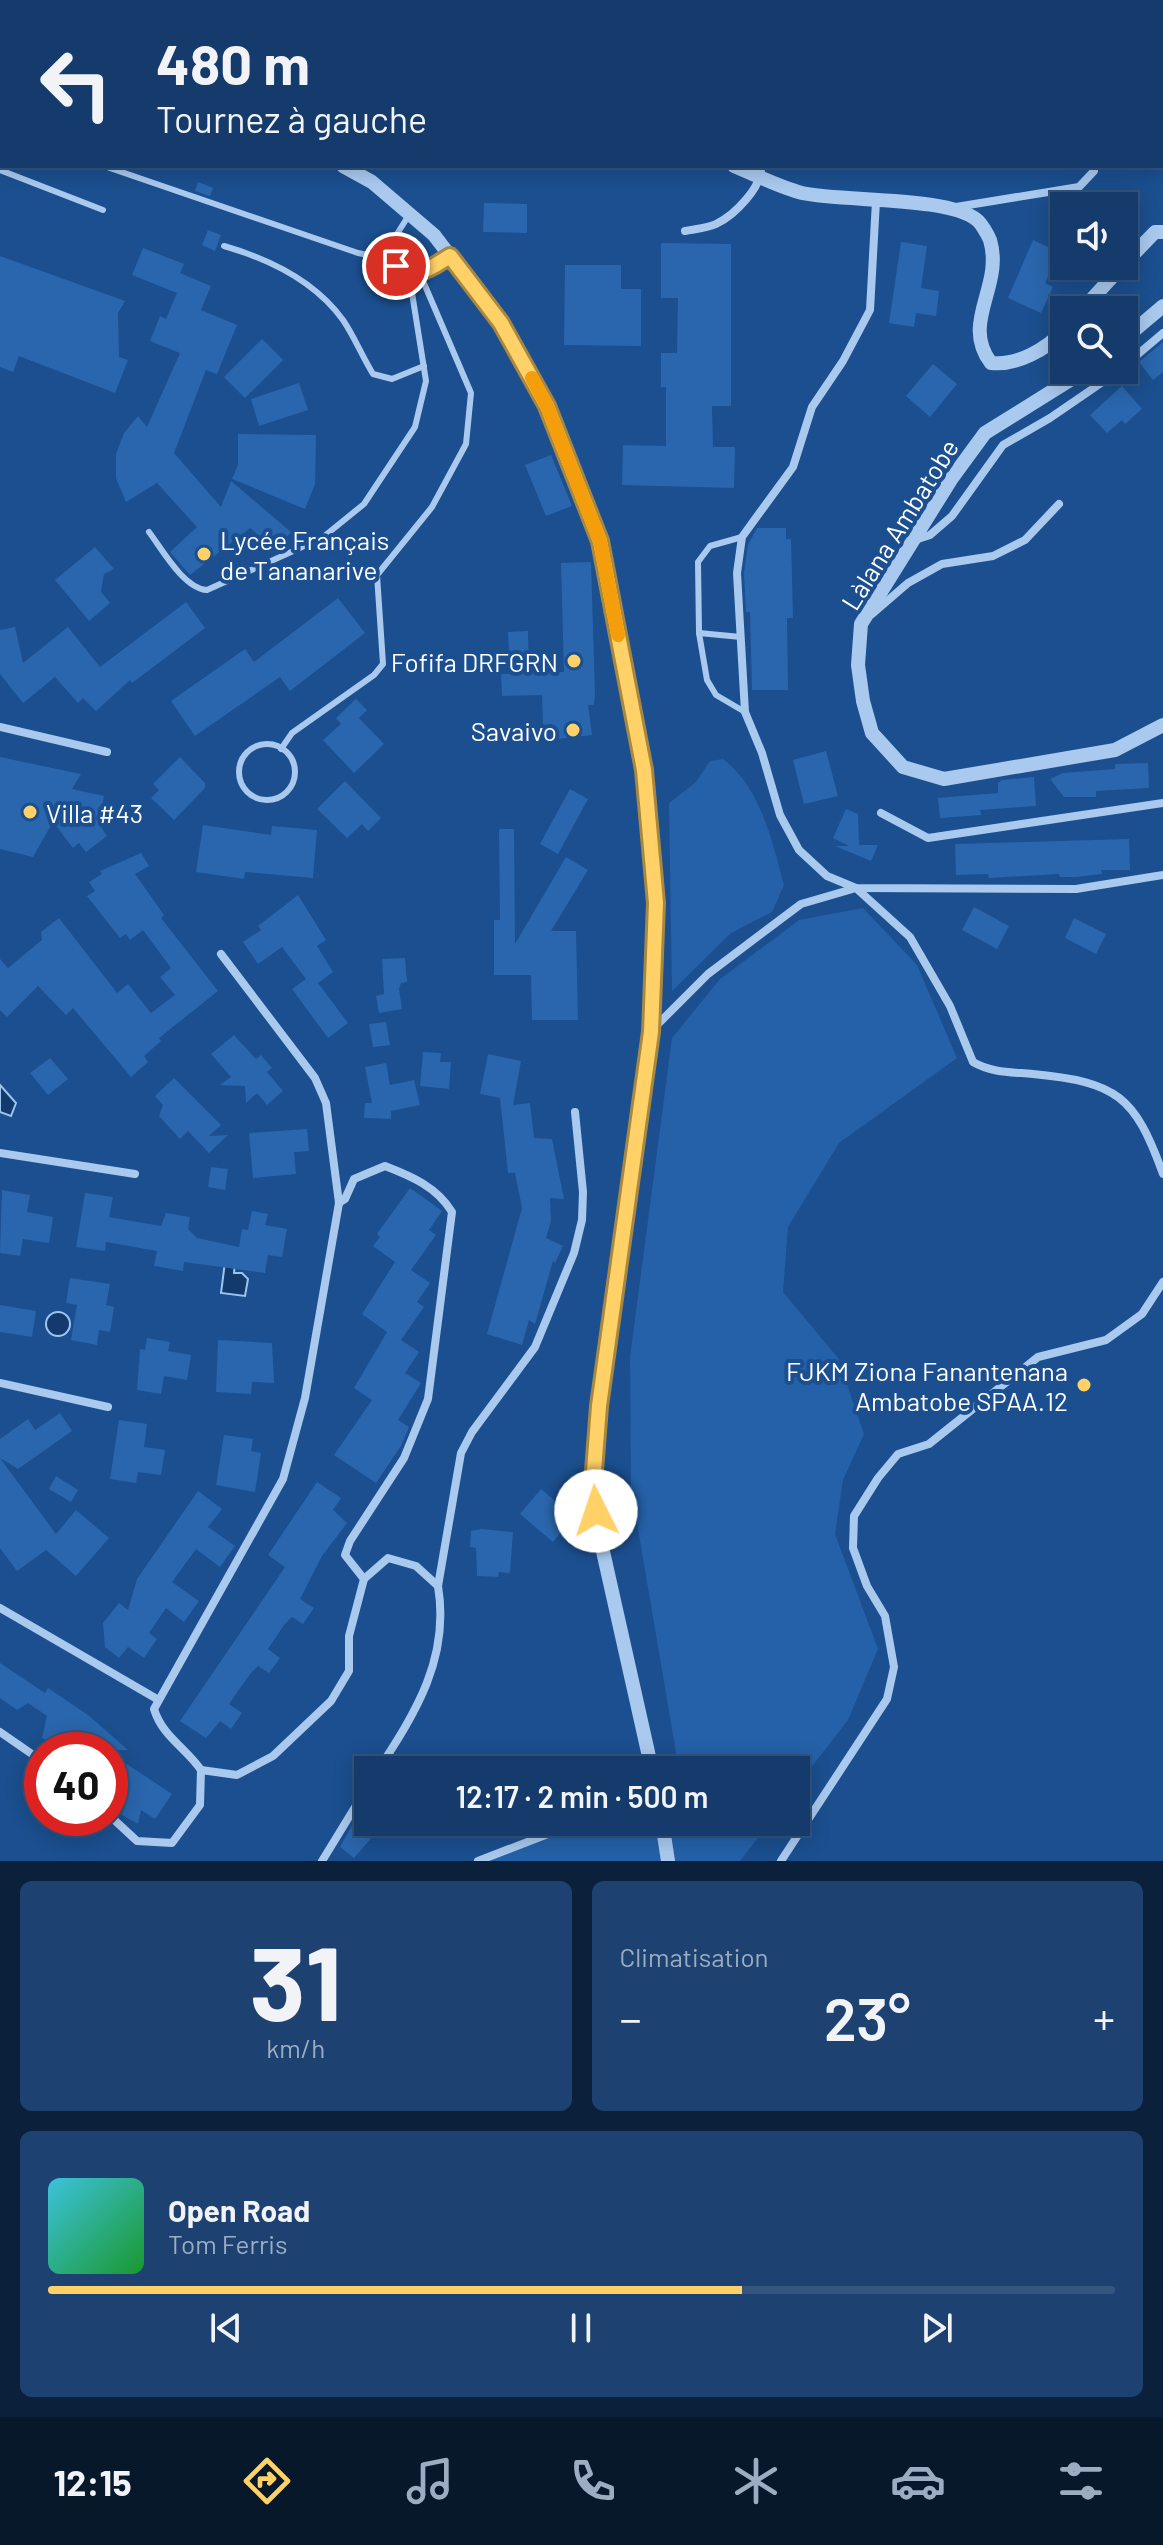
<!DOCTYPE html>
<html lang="fr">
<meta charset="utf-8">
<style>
:root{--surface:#143b6b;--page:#1d4271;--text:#f1f3f6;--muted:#9dadc1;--line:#33557e;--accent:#ffd166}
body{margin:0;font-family:Barlow,sans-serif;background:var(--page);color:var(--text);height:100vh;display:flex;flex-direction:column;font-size:30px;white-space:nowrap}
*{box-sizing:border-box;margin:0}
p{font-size:26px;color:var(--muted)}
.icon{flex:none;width:44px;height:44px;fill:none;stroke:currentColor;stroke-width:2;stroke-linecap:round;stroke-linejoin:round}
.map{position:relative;height:1861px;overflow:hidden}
.side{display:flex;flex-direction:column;gap:20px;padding:20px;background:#0b203b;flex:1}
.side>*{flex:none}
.hud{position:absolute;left:0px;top:0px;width:1164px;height:168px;box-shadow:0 4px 20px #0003,0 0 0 2px var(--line);background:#143b6b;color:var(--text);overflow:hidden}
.tools{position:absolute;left:1050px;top:192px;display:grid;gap:16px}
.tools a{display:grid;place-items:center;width:88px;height:88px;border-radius:0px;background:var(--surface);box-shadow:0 4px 20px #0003,0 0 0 2px var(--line);font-size:40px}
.speed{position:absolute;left:24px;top:1732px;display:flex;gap:16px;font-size:40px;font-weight:700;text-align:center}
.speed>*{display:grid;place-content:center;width:104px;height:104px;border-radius:50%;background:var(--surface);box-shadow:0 4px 20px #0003,0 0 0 2px var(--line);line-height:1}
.speed .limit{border:12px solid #d22;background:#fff;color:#111}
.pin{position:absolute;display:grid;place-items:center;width:68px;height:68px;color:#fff;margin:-34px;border:4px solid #fff;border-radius:50%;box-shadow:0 2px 8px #0007}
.me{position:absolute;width:88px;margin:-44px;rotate:356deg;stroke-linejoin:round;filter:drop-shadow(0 0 6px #0008)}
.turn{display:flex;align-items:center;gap:28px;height:168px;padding:0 24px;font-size:36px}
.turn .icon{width:104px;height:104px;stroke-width:2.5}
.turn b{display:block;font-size:56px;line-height:68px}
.big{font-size:60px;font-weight:600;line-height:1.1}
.side .card{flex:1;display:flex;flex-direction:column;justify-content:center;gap:12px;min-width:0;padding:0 28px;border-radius:12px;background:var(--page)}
.side .dial{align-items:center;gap:0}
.dial b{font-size:104px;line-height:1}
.song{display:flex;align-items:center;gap:24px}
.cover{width:96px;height:96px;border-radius:12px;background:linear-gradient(135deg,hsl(190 70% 55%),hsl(130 70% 35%))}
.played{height:8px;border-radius:4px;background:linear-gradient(90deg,var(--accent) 65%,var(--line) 65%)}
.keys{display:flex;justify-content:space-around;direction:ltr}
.heat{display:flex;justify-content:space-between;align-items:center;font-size:44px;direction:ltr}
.side .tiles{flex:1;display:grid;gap:20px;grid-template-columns:1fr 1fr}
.card:last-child{grid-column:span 2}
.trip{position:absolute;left:354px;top:1756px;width:456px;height:80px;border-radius:0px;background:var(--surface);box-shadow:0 4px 20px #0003,0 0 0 2px var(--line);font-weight:600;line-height:80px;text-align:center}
.tabs{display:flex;height:128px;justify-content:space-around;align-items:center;background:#08182b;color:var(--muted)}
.tabs .icon{width:56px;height:56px}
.tabs .selected{color:var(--accent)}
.tabs b{font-size:36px;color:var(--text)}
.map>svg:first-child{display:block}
.green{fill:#2461a8}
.water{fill:#123a6d;stroke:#9cc4f0;stroke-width:2}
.building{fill:#2a66ad}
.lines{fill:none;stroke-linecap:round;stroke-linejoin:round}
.service{stroke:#a9c9ee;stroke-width:6}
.minor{stroke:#a9c9ee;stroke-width:8}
.tertiary{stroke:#a9c9ee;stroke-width:14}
.route-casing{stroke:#a68842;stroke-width:20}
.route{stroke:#ffd166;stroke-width:14}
.slow{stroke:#f59e0b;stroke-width:14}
.poi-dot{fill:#ffd166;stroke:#1b4f8f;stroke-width:3}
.labels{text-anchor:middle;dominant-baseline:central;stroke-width:8;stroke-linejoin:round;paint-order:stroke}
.street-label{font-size:26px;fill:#fff;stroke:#1b4f8f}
.poi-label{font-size:26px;fill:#fff;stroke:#1b4f8f;text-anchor:end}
</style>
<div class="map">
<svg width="1163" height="1861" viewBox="0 0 1163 1861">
<rect width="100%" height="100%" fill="#1b4f8f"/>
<g class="green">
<path d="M723 759C761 788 772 841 784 885L772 912 731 933 672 991 669 803 696 782 710 761Z"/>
<path d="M863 908 917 965 957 1058 839 1143 788 1227 783 1292 838 1358 864 1434 843 1480 835 1534 878 1649 848 1720 796 1787V1770H679L631 1488 630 1357 672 1038 720 979 799 920Z"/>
<path d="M586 1822H770L740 1861H476Z"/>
</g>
<g class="water">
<path d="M0 1085 16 1103 11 1116 0 1112Z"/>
<path d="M225 1262 235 1263 234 1273H242L248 1279 245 1296 221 1293Z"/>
<circle cx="58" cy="1324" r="12"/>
</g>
<g class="building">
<path d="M198 182 213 188 210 196 195 191Z"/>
<path d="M484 203 527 204V233L483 232Z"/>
<path d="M208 230 221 235 215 251 202 245Z"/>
<path d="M1033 240 1059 252 1045 283 1053 287 1041 313 1008 298Z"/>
<path d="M901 242 927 246 921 288 939 291 936 316 916 313 914 327 889 323Z"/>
<path d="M661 243 731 244V406H712L713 447H735L734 488 622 485 623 445 666 446V387H661V353H677L678 298H661Z"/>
<path d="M143 248 184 264 180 273 211 286 201 310 237 325 217 374 206 370 174 453 221 507 231 481 291 532 275 550 250 528 190 575 170 552 197 527 157 483 126 502 116 478V454L124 433 138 416 147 427 180 353 150 341 160 316 166 319 177 293 132 275Z"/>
<path d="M0 256 125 301 118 313 119 357 128 360 115 393 19 356 13 372 0 367Z"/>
<path d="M565 265H621V289H641V346L564 345Z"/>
<path d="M262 339 283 360 245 398 224 377Z"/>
<path d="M1163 342V372L1153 380 1139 362Z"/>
<path d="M933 364 957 384 930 417 906 396Z"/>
<path d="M299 383 308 410 259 426 251 399Z"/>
<path d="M1122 386 1142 409 1125 424 1122 420 1107 433 1090 415Z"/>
<path d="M238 434 316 435 315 484 305 509 232 479 238 465Z"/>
<path d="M551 455 572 506 546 516 525 465Z"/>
<path d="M757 528H786V539H791L793 618H787L788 690H752L750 612H746L744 573 748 545Z"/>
<path d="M95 547 114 569 104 574 101 592 110 603 89 621 55 580Z"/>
<path d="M591 562 595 694 594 705H588L592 735 522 743 520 729 543 726 542 695 502 696 501 674H510L508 632 528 631 529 673 564 672 561 563Z"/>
<path d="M338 598 365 633 290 691 280 677 195 736 171 701 245 649 254 662Z"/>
<path d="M186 602 205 628 132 683 130 680 96 711 83 698 78 703 55 677 23 703 0 674V630L15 627 23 663 68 627 100 667Z"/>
<path d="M356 699 367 710 359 718 384 744 354 773 323 740 341 724 336 718Z"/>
<path d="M826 751 838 796 804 804 793 760Z"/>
<path d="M0 757 81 774 72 789 104 796 99 824 107 836 86 852 79 843 73 848 53 822 33 857 0 849Z"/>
<path d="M180 757 205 783V788L174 820 151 798 159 790 153 784Z"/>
<path d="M1148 763 1149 788 1096 791V797H1064L1050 779 1063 773 1115 769V764Z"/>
<path d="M1034 777 1036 806 980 810 981 815 940 818 938 798 998 793V783L1002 780Z"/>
<path d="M345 781 381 818 368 831 362 824 347 838 317 809Z"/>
<path d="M570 789 588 799 558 854 540 844Z"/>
<path d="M846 809 858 814 859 845H878L871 861 835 846H849L833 838Z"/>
<path d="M203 825 271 835 272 826 317 830 313 878 245 872 244 879 196 872Z"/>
<path d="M499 829H514L515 944 566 857 588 870 551 931H576L578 1020H532L531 975H494V920H500Z"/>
<path d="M1129 839 1130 870H1101L1102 874 1076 877H1060L1059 874 989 878 988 874 956 875 955 844Z"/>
<path d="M141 853 149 866 135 874 164 915 161 918 218 991 159 1038 161 1041 144 1056 148 1062 131 1077 73 1008 66 1015 38 986 7 1017 0 1010V959L8 968 42 940 41 932 59 918 117 993 128 984 151 1013 175 995 160 977 171 968 143 930 130 940 126 934 120 938 87 896 95 891 89 882 102 874 100 871Z"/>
<path d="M298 895 326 940 317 946 333 972 318 983 348 1023 328 1038 292 989 306 979 282 947 258 964 243 942 261 930 258 926Z"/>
<path d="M974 907 1009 926 997 949 962 930Z"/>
<path d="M1074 918 1106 934 1096 954 1065 938Z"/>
<path d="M405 958 407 982 401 983 399 989 402 1009 379 1013 376 996 384 994 382 959Z"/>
<path d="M386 1022 390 1045 373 1047 369 1024Z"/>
<path d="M234 1035 256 1059 261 1055 272 1068 267 1072 283 1091 267 1105 257 1093 246 1103 245 1086 220 1085 231 1077 211 1054Z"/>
<path d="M423 1052 441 1053 440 1062H451L449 1089 420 1086Z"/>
<path d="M488 1054 521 1061 513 1105 530 1103 534 1138 552 1139 564 1199 550 1198 551 1221 546 1238 563 1246 555 1263 553 1261 535 1324 529 1320 522 1345 487 1334 522 1208 515 1173H508L500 1098 480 1094Z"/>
<path d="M50 1058 68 1079 48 1095 30 1073Z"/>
<path d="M386 1063 390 1085 414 1080 420 1105 391 1111V1119L364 1118 365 1103H372L365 1067Z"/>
<path d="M174 1078 221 1125 209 1136 228 1135 209 1153 188 1131 180 1139 159 1116 163 1105 155 1096Z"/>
<path d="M307 1129 309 1151 294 1152 296 1174 253 1178 249 1133Z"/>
<path d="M211 1167 228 1169 225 1190 208 1187Z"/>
<path d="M410 1188 442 1211 429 1230 436 1235 411 1270 430 1283 417 1302 424 1307 401 1340 419 1352 405 1373 421 1383 398 1420 409 1427 401 1446 376 1483 334 1455 372 1400 354 1388 387 1332 362 1314 395 1262 373 1246 380 1237 377 1234Z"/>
<path d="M2 1190 30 1195 27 1212 53 1217 49 1243 23 1239 20 1256 0 1253Z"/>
<path d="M85 1193 113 1197 109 1217 161 1226 166 1213 190 1217 188 1229 197 1238 239 1247 242 1229 248 1230 252 1211 268 1214 265 1225 287 1229 282 1257 268 1255 265 1273 184 1262 183 1271 154 1266 157 1251 106 1242 105 1251 76 1247Z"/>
<path d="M70 1278 110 1284 106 1305 114 1307 110 1332 99 1330 97 1345 71 1340 77 1305 66 1303Z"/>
<path d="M0 1305 36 1311 32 1337 0 1332Z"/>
<path d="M147 1338 170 1342 168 1351 191 1355 187 1380 164 1376 161 1394 137 1390 140 1349 145 1350Z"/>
<path d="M218 1340 272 1343 274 1383 252 1382 251 1394 216 1392Z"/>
<path d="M60 1413 72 1431 18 1469 0 1458 56 1534 76 1510 109 1538 76 1576 46 1550 17 1571 0 1548V1439L28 1419 35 1430Z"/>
<path d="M119 1420 147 1424 144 1447 165 1450 161 1475 138 1472 136 1483 110 1479Z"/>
<path d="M224 1435 253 1439 251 1451 261 1453 255 1492 216 1485Z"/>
<path d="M56 1476 78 1490 71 1502 49 1489Z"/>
<path d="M317 1482 341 1498 333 1510 347 1523 322 1556 300 1599 314 1608 303 1624 292 1617 284 1625 268 1649 280 1658 269 1673 258 1666 250 1674 229 1704 242 1713 231 1729 220 1721 206 1738 180 1721 285 1567 268 1555Z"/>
<path d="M541 1489 574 1517 553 1542 520 1514Z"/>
<path d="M198 1491 222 1509 208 1527 235 1546 220 1567 196 1549 172 1582 199 1601 184 1622 166 1608 149 1633 157 1639 144 1658 128 1647 119 1658 105 1647 103 1623 119 1603 128 1610 137 1579Z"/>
<path d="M481 1529 513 1532 510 1573 499 1572 498 1577 477 1576 476 1548 470 1547 471 1531Z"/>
<path d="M0 1663 45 1693 48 1688 88 1715 128 1750H64L42 1738 47 1716 28 1703 17 1710 0 1698Z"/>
<path d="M110 1753 172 1794 155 1819 141 1810 138 1824 122 1815 127 1800 110 1789Z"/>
<path d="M368 1810V1822H385L354 1858 340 1847 354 1822Z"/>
</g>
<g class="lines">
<g class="service">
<path d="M0 153 2 151"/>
<path d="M104 166 358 253 393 260"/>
<path d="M0 170 103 210"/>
<path d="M409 215 390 245C391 291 427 270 450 256"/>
<path d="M224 246C269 259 314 280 343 320 354 336 362 356 373 374L392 379 424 366"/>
<path d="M149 532C162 549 184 589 207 590L322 538 364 504 415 427 426 381 409 274"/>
<path d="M742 537 710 546 698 562 699 633 707 680 716 695 745 712"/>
<path d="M699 633 741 637"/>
<circle cx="267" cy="772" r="28"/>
<path d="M281 749 292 733 374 675 383 664 377 575 432 507 466 444 471 393 420 274"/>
</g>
<g class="minor">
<path d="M413 2 417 0"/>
<path d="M753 2 754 0"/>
<path d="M0 124H2"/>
<path d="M876 201 870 310 843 361 812 407 793 467 742 537 737 573 745 712 762 753 780 815 799 850 827 876 856 888 1076 889 1163 875"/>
<path d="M956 207 1079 187 1094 171 1093 166"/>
<path d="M685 231C695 229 708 228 716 224 735 215 763 186 761 166"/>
<path d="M1124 366 1163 333"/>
<path d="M915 540 930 535 952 516 1003 445 1050 418 1120 370"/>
<path d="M872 614 908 583 942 564 993 556 1025 540 1059 504"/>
<path d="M0 727 107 752"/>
<path d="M881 813 928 838 1163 803"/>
<path d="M651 1031 708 974 801 904 856 888 910 937 950 1006 973 1062C992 1073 1011 1072 1033 1074 1117 1082 1135 1096 1163 1174"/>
<path d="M0 1153 135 1174"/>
<path d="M339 1203 345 1199 354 1179 385 1166C411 1176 437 1187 452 1212L428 1399 404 1458 350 1541 345 1555 364 1579"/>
<path d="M0 1383 108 1407"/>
<path d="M438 1586 461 1453 472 1432 535 1347 574 1253 582 1220 583 1192 575 1112"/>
<path d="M0 1608 157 1699"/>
<path d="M0 1732 42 1761"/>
<path d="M201 1770 237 1775 273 1756 331 1701 349 1671V1636L364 1579 388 1558 416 1566 438 1586C450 1658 416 1712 378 1770"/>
<path d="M110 1816 137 1841 172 1843 200 1805 201 1770C186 1748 162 1736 154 1709L283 1479 305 1398 339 1203 326 1103 315 1078 221 954"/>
<path d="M322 1861 368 1786"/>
<path d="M478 1861 579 1822"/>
<path d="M781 1861 887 1699 894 1667 885 1616 867 1586 853 1548 854 1516 878 1478 898 1454 929 1444 1038 1357 1106 1340 1142 1314 1163 1282"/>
</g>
<g class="tertiary">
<path d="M68 0 71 2"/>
<path d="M343 166 372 182 434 235 501 323 547 406 600 541 644 770 656 903 651 1032 599 1406 593 1484 600 1538 652 1770"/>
<path d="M734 166C756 175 779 187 802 193 843 202 949 196 977 220 981 223 988 235 990 240 1004 287 960 322 991 363 1017 366 1047 349 1064 330"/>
<path d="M1124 264 1155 232H1163"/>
<path d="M1082 310 1122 266"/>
<path d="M1124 339 1163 306"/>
<path d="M1086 370 985 433 952 478 861 624 858 665 863 701 872 733 903 767 944 779 1115 750 1163 725"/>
<path d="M662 1822 668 1861"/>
</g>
</g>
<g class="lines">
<g class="route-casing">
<path id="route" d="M396 266C418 280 430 268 450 256L501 323 547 406 600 541 644 770 656 903 651 1032 599 1406 593 1484 596 1511"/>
</g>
<use href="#route" class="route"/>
<path class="slow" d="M532 378 547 406 600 541 618 635"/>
</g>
<g class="poi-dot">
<circle cx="204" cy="554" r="8"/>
<circle cx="574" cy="661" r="8"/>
<circle cx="573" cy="730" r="8"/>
<circle cx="30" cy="812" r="8"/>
<circle cx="1084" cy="1385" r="8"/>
</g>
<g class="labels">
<g class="street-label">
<text transform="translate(899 524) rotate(-58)">Làlana Ambatobe</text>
</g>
<g class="poi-label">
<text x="220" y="539" text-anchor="start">Lycée Français<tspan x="220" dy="30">de Tananarive</tspan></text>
<text x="558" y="661">Fofifa DRFGRN</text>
<text x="557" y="730">Savaivo</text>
<text x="46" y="812" text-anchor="start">Villa #43</text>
<text x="1068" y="1370">FJKM Ziona Fanantenana<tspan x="1068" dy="30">Ambatobe SPAA.12</tspan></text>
</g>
</g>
</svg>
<div class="tools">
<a><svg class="icon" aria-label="sound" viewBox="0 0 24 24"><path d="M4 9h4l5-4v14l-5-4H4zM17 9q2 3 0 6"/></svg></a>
<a><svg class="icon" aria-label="search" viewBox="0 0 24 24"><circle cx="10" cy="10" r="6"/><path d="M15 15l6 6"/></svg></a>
</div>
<div class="speed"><div class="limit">40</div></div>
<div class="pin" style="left:396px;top:266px;background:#d93025"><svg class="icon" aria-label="arrive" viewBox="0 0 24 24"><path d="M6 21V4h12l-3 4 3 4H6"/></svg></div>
<svg class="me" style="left:596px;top:1511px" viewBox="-20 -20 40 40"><circle r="19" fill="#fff"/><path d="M0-13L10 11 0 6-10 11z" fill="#ffd166"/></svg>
<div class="trip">12:17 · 2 min · 500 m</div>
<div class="hud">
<div class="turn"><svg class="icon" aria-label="left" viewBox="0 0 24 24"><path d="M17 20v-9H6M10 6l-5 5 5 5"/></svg><div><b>480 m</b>Tournez à gauche</div></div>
</div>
</div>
<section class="side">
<div class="tiles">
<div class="card dial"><b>31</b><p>km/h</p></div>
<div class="card"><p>Climatisation</p>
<div class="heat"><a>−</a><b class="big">23°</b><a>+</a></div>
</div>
<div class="card">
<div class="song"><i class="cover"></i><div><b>Open Road</b><p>Tom Ferris</p></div></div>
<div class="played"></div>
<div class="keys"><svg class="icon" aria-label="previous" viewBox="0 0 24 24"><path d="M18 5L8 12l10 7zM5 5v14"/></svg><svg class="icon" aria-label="pause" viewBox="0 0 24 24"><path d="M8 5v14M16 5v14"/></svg><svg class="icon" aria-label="next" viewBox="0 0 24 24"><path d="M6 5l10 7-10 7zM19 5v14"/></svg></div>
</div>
</div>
</section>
<nav class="tabs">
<b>12:15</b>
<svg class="icon selected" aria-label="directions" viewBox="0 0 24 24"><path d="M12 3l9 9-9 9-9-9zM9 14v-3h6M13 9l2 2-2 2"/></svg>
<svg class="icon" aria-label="music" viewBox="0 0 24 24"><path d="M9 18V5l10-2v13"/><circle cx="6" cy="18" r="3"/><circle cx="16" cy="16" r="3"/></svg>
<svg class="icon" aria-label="phone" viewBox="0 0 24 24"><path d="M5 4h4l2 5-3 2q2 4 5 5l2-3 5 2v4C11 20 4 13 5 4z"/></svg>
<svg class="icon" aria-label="climate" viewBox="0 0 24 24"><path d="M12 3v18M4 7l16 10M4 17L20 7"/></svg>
<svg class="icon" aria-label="car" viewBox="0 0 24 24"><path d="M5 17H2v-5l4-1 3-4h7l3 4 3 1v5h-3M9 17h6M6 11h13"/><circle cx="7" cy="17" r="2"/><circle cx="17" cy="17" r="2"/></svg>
<svg class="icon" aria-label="filters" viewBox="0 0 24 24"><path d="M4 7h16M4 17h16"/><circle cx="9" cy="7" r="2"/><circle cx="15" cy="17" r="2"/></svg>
</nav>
